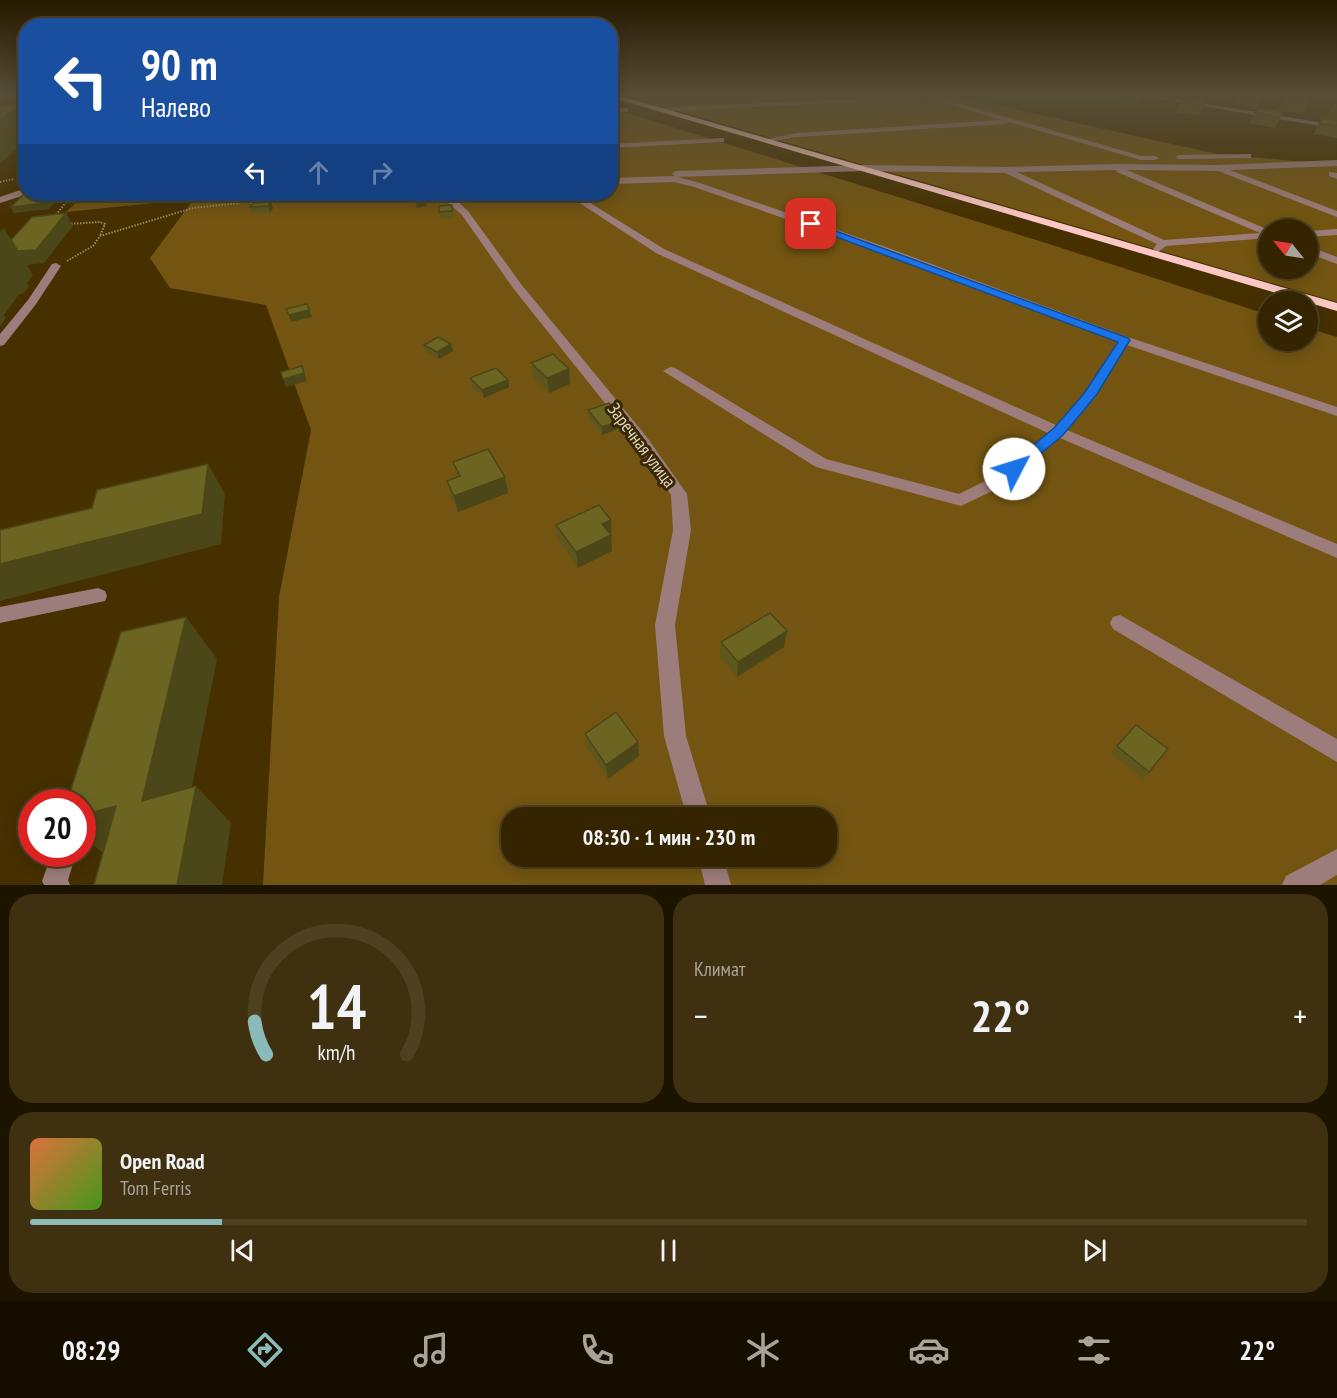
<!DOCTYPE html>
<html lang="ru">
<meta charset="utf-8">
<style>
:root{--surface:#342400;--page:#3f300f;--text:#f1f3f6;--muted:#a9a499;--line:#4e4122;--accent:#8bbbb9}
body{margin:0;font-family:"PT Sans Narrow",sans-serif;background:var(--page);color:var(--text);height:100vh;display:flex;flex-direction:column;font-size:22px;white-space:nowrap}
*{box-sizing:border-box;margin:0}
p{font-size:20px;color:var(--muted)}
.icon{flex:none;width:33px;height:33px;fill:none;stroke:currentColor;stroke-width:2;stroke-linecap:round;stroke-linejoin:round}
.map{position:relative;height:885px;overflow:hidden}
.sheet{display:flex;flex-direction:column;gap:9px;padding:9px;background:#1d1400;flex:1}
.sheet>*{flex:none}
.hud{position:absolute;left:18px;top:18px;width:600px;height:183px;border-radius:24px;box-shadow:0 3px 15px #0003,0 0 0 2px var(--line);background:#1a4fa0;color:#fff;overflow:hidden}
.needle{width:39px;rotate:300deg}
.fabs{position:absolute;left:1258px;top:219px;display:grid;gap:12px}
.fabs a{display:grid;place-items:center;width:60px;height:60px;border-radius:50%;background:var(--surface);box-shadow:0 3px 15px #0003,0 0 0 2px var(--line);font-size:30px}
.speed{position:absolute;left:18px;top:789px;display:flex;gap:12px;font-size:30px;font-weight:700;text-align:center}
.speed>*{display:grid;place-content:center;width:78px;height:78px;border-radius:50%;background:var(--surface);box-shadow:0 3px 15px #0003,0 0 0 2px var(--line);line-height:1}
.speed .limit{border:9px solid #d22;background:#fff;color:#111}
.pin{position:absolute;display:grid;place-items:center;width:51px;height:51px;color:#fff;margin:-26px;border-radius:12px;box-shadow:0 3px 9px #0006}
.me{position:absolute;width:66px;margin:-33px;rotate:50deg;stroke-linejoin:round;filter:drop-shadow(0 0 4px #0008)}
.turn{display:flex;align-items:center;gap:21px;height:126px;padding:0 24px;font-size:27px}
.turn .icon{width:78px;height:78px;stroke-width:2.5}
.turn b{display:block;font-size:42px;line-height:51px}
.lanes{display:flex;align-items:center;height:57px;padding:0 24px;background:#0003;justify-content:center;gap:30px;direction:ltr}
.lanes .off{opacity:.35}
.big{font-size:45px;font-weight:700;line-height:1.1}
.sheet .card{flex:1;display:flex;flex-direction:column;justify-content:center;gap:9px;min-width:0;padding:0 21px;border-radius:24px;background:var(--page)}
.sheet .dial{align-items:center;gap:0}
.dial svg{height:156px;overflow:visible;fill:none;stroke:var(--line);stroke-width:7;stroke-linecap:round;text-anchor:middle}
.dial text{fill:var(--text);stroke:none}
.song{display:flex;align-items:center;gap:18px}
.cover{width:72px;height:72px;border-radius:9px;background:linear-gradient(135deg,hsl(20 70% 55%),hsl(100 70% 35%))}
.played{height:6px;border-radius:3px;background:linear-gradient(90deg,var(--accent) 15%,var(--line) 15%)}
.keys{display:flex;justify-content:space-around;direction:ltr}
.heat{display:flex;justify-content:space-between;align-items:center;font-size:33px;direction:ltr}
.sheet .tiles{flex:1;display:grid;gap:9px;grid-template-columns:1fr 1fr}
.card:last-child{grid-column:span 2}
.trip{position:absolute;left:501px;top:807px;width:336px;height:60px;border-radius:24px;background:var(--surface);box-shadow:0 3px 15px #0003,0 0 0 2px var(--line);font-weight:700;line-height:60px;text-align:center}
.menu{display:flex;height:96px;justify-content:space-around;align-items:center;background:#150e00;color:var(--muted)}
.menu .icon{width:42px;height:42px}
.menu .on{color:var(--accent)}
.menu b{font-size:27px;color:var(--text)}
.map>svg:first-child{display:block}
.green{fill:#735511;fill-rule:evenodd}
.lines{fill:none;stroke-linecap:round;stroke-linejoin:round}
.path{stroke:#998660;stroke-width:2;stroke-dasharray:1.5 1.5;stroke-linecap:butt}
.minor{fill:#9c7d7b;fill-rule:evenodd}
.major{fill:#fcc8c5;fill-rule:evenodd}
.wall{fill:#5d571d}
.shaded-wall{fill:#4c4718}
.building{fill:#6c6522;stroke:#4c4718;stroke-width:1.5}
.route{fill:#1a73e8;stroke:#114b97;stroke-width:1.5}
.labels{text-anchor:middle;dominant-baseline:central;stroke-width:6;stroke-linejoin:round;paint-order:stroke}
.street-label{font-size:18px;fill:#e4d3b6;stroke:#372807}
</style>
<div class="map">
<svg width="1337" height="885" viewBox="0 0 1337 885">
<rect width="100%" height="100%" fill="#463000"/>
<g class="green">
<path d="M623 95H951L1217 154 1337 165V302ZM1269 230H1308V268H1269Z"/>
<path d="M611 108 1046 243 1269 315V340H1308V328L1337 337V885H263L279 597 311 430 266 305 170 288 150 258 194 199 66 212 85 194H610ZM512 818H826V856H512Z"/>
</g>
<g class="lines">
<g class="path">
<path d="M0 182 14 179"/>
<path d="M54 217 73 194"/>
<path d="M68 224 100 222 105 224 100 236"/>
<path d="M67 261 93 246 100 236 193 208 240 203"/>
</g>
<g class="minor">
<path d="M930 95 1141 156H1155L1159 158 1155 160H1141L1009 122 1005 124 797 137 767 142 763 140 797 133 1002 120 927 98 662 112 658 110 662 108Z"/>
<path d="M1137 95H1151L1337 125V129Z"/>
<path d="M628 108V112L610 113V109Z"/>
<path d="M724 138V142H721L610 148V144Z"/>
<path d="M1251 154V158H1248L1179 159 1175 157 1179 155Z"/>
<path d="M1337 160V166L1230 170 1337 211V217L1218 171 1127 170 1269 230V238L1166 246 1158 252 1153 249 1157 244 1005 173 864 171 676 177 672 174 676 171 864 165 1006 167 1115 164 1217 165ZM1116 170 1117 172 1260 233 1164 240 1017 172Z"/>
<path d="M1329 172 1337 173V179L1329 176Z"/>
<path d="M674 176 700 183 883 246 1128 337 1337 407V416L1127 345 1095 398 1067 430 1337 544V558L1060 438 1005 485 961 506 816 467 663 371 670 367 675 368 826 459 959 494 993 477 1048 433 656 253 566 194H576L664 249 1056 425 1085 393 1117 342 875 250 694 187 674 182 610 184V178Z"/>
<path d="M26 188V194H28L0 203V197Z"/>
<path d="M314 194H408L392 199H317L253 205 248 202 253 199Z"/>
<path d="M444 194H452L453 197 468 211 521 284 646 436 687 494 691 530 675 625 686 736 711 818H687L664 736 655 625 673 530 671 495 636 442 513 288 462 215 445 200Z"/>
<path d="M1337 229V235L1308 237V231Z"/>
<path d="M1308 246 1337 257V264L1308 253Z"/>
<path d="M56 263 61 266 36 304 4 345 0 346V334L28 300 52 264Z"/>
<path d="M98 588 105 591 107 596 105 601 0 623V607Z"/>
<path d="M1120 615 1337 739V762L1113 629 1110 623 1113 617Z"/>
<path d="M1337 849V875L1320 885H1282L1286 876Z"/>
<path d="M52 854H76L68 880 70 885H44L42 881Z"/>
<path d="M698 856H723L731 885H705Z"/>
</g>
<path class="major" d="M610 95H617L1337 303V311L610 97Z"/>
</g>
<g class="wall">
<path d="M1117 95H1142L1141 99 1136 104 1114 100Z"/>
<path d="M1187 95H1212L1209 99 1187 96Z"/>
<path d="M1237 95H1262L1256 107 1233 103Z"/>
<path d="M1286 95 1308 104 1303 114 1278 110Z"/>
<path d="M1307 95H1324L1323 97Z"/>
<path d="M1334 95H1337V99H1333Z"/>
<path d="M1207 100 1199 116 1176 112 1180 102Z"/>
<path d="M1333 104H1337V138L1314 134 1321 118 1326 119Z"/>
<path d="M1258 108 1283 112 1275 128 1250 123Z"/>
<path d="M87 194H115L116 195 111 200 88 202 84 196Z"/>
<path d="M271 202 273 208 270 213H252L250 207Z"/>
<path d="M452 205 453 218 440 219 439 212Z"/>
<path d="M424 345 453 351 439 359 426 352Z"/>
<path d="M531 363 570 384 549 393 533 377Z"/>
<path d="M470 378 508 380 509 387 484 398 472 386Z"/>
<path d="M588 410 623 420V427L602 435 588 417Z"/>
<path d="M453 462 505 477 508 493 458 512 451 497 447 481 457 477Z"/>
<path d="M556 525 612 536H611L612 551 578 568 558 540Z"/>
<path d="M787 631 784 647 737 677 720 657 721 642Z"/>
<path d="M1136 725 1149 772 1143 779 1111 753Z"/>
<path d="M585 734 639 756 608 779 587 748Z"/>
</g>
<g class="shaded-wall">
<path d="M9 95H26V141L0 163V120L16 107Z"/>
<path d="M1139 95H1142L1141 99 1136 104Z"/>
<path d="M1207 100 1199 116 1203 105Z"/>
<path d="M55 194H64L49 209 14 213 11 207Z"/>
<path d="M108 194H115L116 195 111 200Z"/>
<path d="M426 200 427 206 417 208 415 202Z"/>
<path d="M271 202 273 208 270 213 268 206Z"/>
<path d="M66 213 73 226 44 263 27 265 33 275 27 283 29 286 24 293 19 294 4 315 6 318 0 326V232L4 228 18 251Z"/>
<path d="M309 310 312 317 291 322 289 315Z"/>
<path d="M451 344 453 351 439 359 437 352Z"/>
<path d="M302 366 307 381 286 387 283 379Z"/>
<path d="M569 369 570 384 549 393 547 378Z"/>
<path d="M508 380 509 387 484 398 482 390Z"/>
<path d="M623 420V427L602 435V427Z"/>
<path d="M208 464 225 494 221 544 0 601V564Z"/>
<path d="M505 477 508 493 458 512 454 496Z"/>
<path d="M611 520 612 551 578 568 576 552 602 524Z"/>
<path d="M186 617 217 659 182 837 142 801Z"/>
<path d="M787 631 784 647 737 677 738 662Z"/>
<path d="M638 742 639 756 608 779 606 765Z"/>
<path d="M196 786 231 823 222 885H177Z"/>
<path d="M116 806 109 857 82 837V815Z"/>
</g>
<g class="building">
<path d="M1247 95H1262L1261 97Z"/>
<path d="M1286 95 1310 99 1308 104 1283 100Z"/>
<path d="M1184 97 1207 100 1203 105 1180 102Z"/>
<path d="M20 104 0 120V106Z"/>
<path d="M1333 104H1337V110L1332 109Z"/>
<path d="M1258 108 1283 112 1280 117 1255 113Z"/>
<path d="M1321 118 1337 120V126L1320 124Z"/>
<path d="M26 192V194H55L46 203 11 207Z"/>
<path d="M87 194H109H108L84 196Z"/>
<path d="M425 197 426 200 415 202V198Z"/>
<path d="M271 202 268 206 250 207 253 203Z"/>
<path d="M452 205V211L439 212V206Z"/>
<path d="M66 213 36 250 18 251 11 240 32 217Z"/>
<path d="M307 304 309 310 289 315 286 309Z"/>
<path d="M438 337 451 344 437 352 424 345Z"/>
<path d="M553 354 569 369 547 378 531 363Z"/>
<path d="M302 366 304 373 283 379 281 372Z"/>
<path d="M496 368 508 380 482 390 470 378Z"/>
<path d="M609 403 623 420 602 427 588 410Z"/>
<path d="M488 449 505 477 454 496 447 481 460 476 453 462Z"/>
<path d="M208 464 202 514 0 564V530L92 508 97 490Z"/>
<path d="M599 505 611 520 602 524 611 535 576 552 556 525Z"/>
<path d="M770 613 787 631 738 662 721 642Z"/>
<path d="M186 617 142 801 196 786 177 885H94L116 806 82 815V802H67L121 632Z"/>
<path d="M616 712 638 742 606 765 585 734Z"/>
<path d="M1136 725 1168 749 1149 772 1117 746Z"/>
</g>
<linearGradient id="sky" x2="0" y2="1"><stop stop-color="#261a00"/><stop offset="0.43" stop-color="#574e37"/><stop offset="1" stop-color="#574e37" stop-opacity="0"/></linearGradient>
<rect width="1337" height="219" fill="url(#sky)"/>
<path class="route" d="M811 222 1128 338 1130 340 1097 394 1084 410 1063 435 1019 472H1009L1007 469 1009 465 1054 428 1075 404 1085 392 1118 342 807 226 806 224Z"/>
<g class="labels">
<g class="street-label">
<text transform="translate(642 445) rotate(53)">Заречная улица</text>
</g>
</g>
</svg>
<div class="fabs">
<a><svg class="needle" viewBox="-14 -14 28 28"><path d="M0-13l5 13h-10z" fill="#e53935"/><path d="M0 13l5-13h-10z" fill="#a9a499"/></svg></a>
<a><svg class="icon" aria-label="layers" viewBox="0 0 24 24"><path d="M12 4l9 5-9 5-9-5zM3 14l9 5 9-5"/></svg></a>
</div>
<div class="speed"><div class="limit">20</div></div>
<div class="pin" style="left:811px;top:224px;background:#d93025"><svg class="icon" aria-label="arrive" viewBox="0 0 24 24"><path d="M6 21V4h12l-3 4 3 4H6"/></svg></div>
<svg class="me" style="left:1014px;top:469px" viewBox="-20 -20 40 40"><circle r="19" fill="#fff"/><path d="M0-13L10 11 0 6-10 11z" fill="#1a73e8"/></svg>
<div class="trip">08:30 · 1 мин · 230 m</div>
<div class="hud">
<div class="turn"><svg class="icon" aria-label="left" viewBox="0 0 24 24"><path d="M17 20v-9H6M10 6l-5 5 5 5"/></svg><div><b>90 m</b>Налево</div></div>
<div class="lanes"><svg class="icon" aria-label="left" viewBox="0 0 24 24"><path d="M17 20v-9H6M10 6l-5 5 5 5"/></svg><svg class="icon off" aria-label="ahead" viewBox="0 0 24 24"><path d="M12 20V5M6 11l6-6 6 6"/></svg><svg class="icon off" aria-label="right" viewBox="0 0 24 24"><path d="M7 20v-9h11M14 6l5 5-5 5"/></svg></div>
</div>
</div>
<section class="sheet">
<div class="tiles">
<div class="card dial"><svg viewBox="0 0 100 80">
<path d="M14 69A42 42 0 1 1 86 69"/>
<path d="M14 69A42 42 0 0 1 8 52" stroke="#8bbbb9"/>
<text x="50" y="56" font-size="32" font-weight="700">14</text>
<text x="50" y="72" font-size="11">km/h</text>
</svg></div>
<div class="card"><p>Климат</p>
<div class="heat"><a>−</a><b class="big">22°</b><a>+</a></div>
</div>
<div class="card">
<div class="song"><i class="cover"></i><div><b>Open Road</b><p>Tom Ferris</p></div></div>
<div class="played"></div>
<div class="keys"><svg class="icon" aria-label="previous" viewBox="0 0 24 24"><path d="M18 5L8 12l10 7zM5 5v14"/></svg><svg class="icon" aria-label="pause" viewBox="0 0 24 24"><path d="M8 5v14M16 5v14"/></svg><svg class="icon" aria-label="next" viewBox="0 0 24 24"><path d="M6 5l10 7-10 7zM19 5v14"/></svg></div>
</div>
</div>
</section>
<nav class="menu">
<b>08:29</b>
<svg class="icon on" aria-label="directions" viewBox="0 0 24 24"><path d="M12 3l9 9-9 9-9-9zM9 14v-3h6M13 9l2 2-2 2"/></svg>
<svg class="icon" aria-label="music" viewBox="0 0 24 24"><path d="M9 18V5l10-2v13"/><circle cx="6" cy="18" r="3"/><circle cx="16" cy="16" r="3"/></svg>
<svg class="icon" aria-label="phone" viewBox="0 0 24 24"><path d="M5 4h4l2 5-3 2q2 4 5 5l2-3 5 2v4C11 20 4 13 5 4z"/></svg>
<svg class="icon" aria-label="climate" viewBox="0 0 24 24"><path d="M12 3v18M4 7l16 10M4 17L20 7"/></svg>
<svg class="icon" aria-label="car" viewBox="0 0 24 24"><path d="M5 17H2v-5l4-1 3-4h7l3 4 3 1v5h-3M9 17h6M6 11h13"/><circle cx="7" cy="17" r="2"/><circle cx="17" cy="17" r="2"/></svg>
<svg class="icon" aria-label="filters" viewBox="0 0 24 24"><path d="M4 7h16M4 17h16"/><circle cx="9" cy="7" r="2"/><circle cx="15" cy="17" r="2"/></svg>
<b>22°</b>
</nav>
